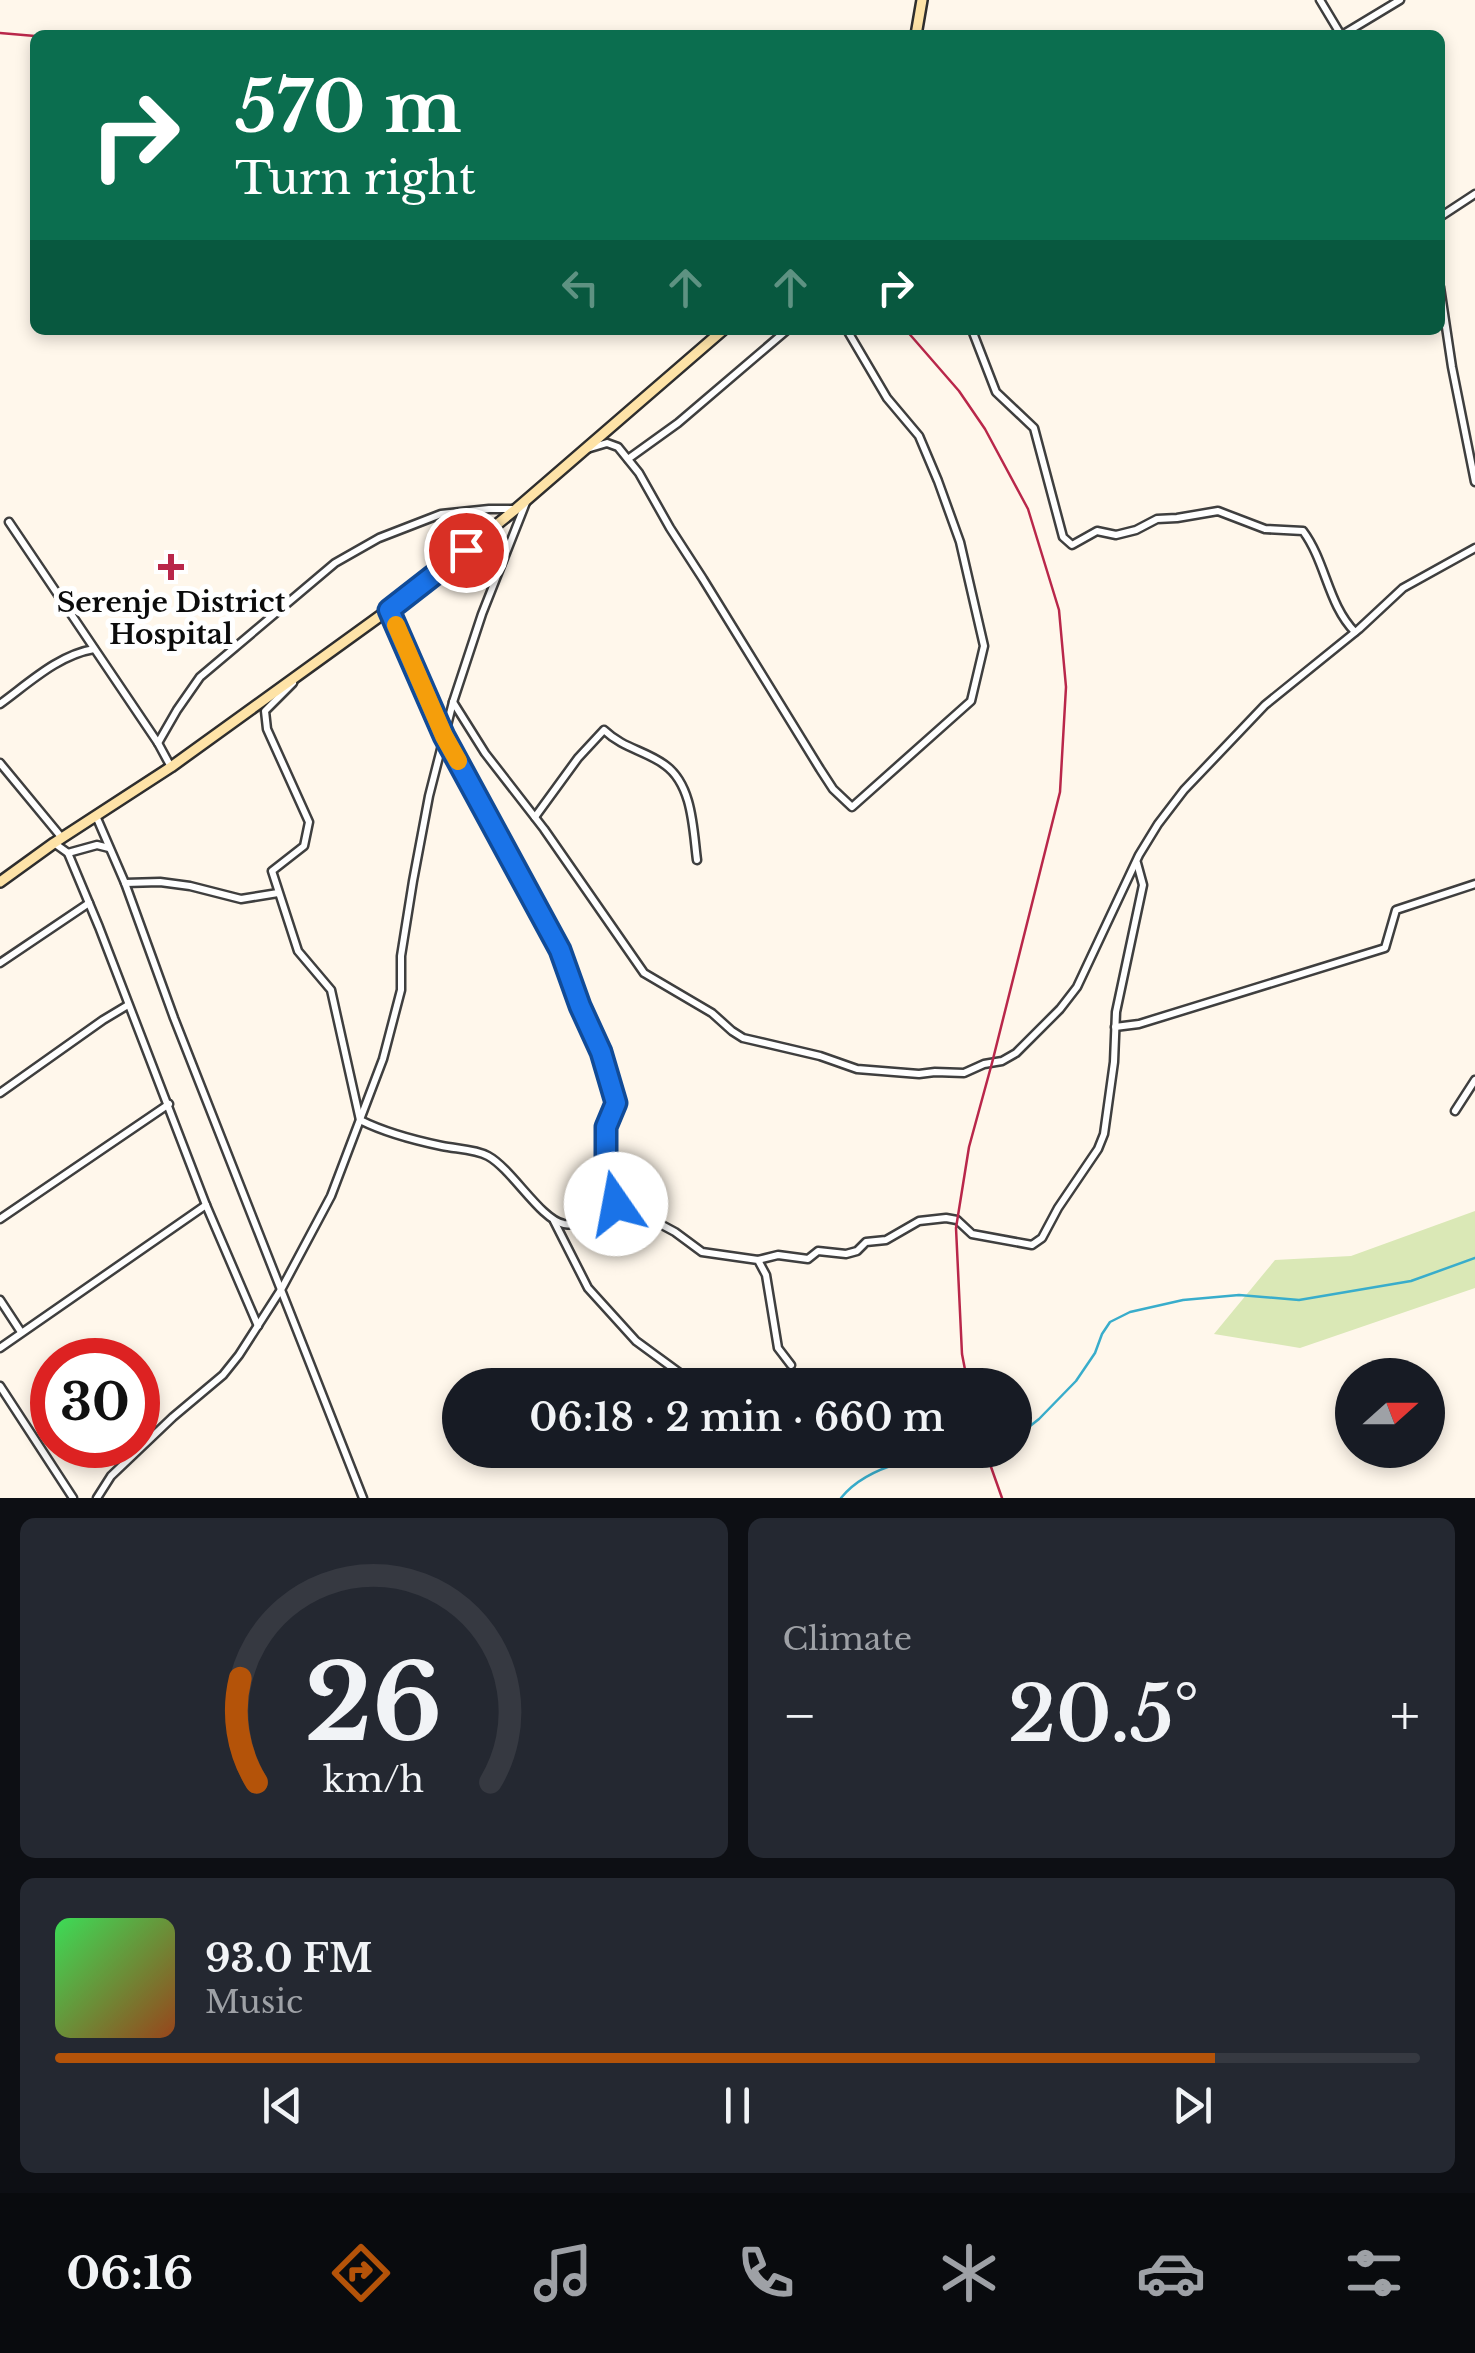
<!DOCTYPE html>
<meta charset="utf-8">
<style>
:root{--surface:#171b24;--page:#242831;--text:#f1f3f6;--muted:#9ea1a6;--line:#363941;--accent:#b45309}
body{margin:0;font-family:"Libre Baskerville",serif;background:var(--page);color:var(--text);height:100vh;display:flex;flex-direction:column;font-size:38px;white-space:nowrap}
*{box-sizing:border-box;margin:0}
p{font-size:32px;color:var(--muted)}
.icon{flex:none;width:55px;height:55px;fill:none;stroke:currentColor;stroke-width:2;stroke-linecap:round;stroke-linejoin:round}
.map{position:relative;height:1498px;overflow:hidden}
.drawer{display:flex;flex-direction:column;gap:20px;padding:20px;background:#0d0f14;flex:1}
.drawer>*{flex:none}
.guide{position:absolute;left:30px;top:30px;width:1415px;height:305px;border-radius:15px;box-shadow:0 5px 15px #0003;background:#0b6e4f;color:#fff;overflow:hidden}
.needle{width:65px;rotate:69deg}
.fabs{position:absolute;left:1335px;top:1358px;display:grid;gap:20px}
.fabs a{display:grid;place-items:center;width:110px;height:110px;border-radius:50%;background:var(--surface);box-shadow:0 5px 15px #0003;font-size:50px}
.speed{position:absolute;left:30px;top:1338px;display:flex;gap:20px;font-size:50px;font-weight:700;text-align:center}
.speed>*{display:grid;place-content:center;width:130px;height:130px;border-radius:50%;background:var(--surface);box-shadow:0 5px 15px #0003;line-height:1}
.speed .limit{border:15px solid #d22;background:#fff;color:#111}
.pin{position:absolute;display:grid;place-items:center;width:85px;height:85px;color:#fff;margin:-42px;border:5px solid #fff;border-radius:50%;box-shadow:0 2px 10px #0007}
.me{position:absolute;width:110px;margin:-55px;rotate:348deg;stroke-linejoin:round;filter:drop-shadow(0 0 8px #0008)}
.turn{display:flex;align-items:center;gap:35px;height:210px;padding:0 40px;font-size:45px}
.turn .icon{width:130px;height:130px;stroke-width:2.5}
.turn b{display:block;font-size:70px;line-height:85px}
.lanes{display:flex;align-items:center;height:95px;padding:0 40px;background:#0003;justify-content:center;gap:50px;direction:ltr}
.lanes .off{opacity:.35}
.big{font-size:75px;font-weight:600;line-height:1.1}
.drawer .widget{flex:1;display:flex;flex-direction:column;justify-content:center;gap:15px;min-width:0;padding:0 35px;border-radius:15px;background:var(--page)}
.drawer .dial{align-items:center;gap:0}
.dial svg{height:260px;overflow:visible;fill:none;stroke:var(--line);stroke-width:7;stroke-linecap:round;text-anchor:middle}
.dial text{fill:var(--text);stroke:none}
.song{display:flex;align-items:center;gap:30px}
.cover{width:120px;height:120px;border-radius:15px;background:linear-gradient(135deg,hsl(130 70% 55%),hsl(20 70% 35%))}
.played{height:10px;border-radius:5px;background:linear-gradient(90deg,var(--accent) 85%,var(--line) 85%)}
.keys{display:flex;justify-content:space-around;direction:ltr}
.heat{display:flex;justify-content:space-between;align-items:center;font-size:55px;direction:ltr}
.drawer .tiles{flex:1;display:grid;gap:20px;grid-template-columns:1fr 1fr}
.widget:last-child{grid-column:span 2}
.trip{position:absolute;left:442px;top:1368px;width:590px;height:100px;border-radius:50px;background:var(--surface);box-shadow:0 5px 15px #0003;font-weight:600;line-height:100px;text-align:center}
.menu{display:flex;height:160px;justify-content:space-around;align-items:center;background:#090b0e;color:var(--muted)}
.menu .icon{width:70px;height:70px}
.menu .active{color:var(--accent)}
.menu b{font-size:45px;color:var(--text)}
.map>svg:first-child{display:block}
.green{fill:#dae8b6}
.lines{fill:none;stroke-linecap:round;stroke-linejoin:round}
.stream{stroke:#39adcb;stroke-width:2.5}
.street-casing{stroke:#3f3f3f;stroke-width:11}
.secondary-casing{stroke:#2e2e2e;stroke-width:14}
.street{stroke:#fff;stroke-width:6}
.secondary{stroke:#fee3a7;stroke-width:9}
.rail{stroke:#b9274a;stroke-width:2.5}
.route-casing{stroke:#114b97;stroke-width:25}
.route{stroke:#1a73e8;stroke-width:18}
.slow{stroke:#f59e0b;stroke-width:18}
.poi-dot{fill:#b9274a;stroke:#fff;stroke-width:4}
.labels{text-anchor:middle;dominant-baseline:central;stroke-width:10;stroke-linejoin:round;paint-order:stroke}
.poi-label{font-size:28px;font-weight:bold;fill:#0c0c0c;stroke:#fff}
</style>
<div class="map">
<svg width="1475" height="1498" viewBox="0 0 1475 1498">
<rect width="100%" height="100%" fill="#fff7eb"/>
<path class="green" d="M1475 1211V1288L1300 1348 1214 1334 1275 1260 1351 1256Z"/>
<g class="lines">
<g class="stream">
<path d="M1015 1438 1039 1419 1076 1381 1095 1353 1102 1334 1110 1322 1130 1312 1183 1300 1239 1295 1299 1300 1411 1281 1475 1258"/>
<path d="M841 1498C868 1464 929 1453 970 1453"/>
</g>
<g class="street-casing">
<g id="street">
<path d="M1320 0 1341 35"/>
<path d="M1342 35 1400 0"/>
<path d="M1440 217 1475 194"/>
<path d="M1440 287 1452 367 1475 482"/>
<path d="M972 330 996 392 1034 428 1063 537 1072 545 1097 531 1116 535 1136 530 1157 519 1177 518 1218 511 1265 529 1303 531C1326 562 1328 605 1355 632"/>
<path d="M587 449 607 443 618 447 639 473 670 528 703 579 820 769 833 789 852 807 971 701 984 646 960 542 938 481 919 436 887 398 847 330"/>
<path d="M628 459 678 423 787 330"/>
<path d="M9 522 158 743 171 767"/>
<path d="M389 610 444 736 560 950 601 1051 616 1103 606 1127V1160L616 1204"/>
<path d="M293 683 265 711 267 729 309 822 304 846 272 871 298 951 331 990 360 1120C386 1133 413 1140 442 1146 456 1149 475 1149 488 1156 512 1169 541 1220 564 1224 591 1228 598 1210 621 1203L675 1232 702 1252 758 1260 766 1275 778 1348 791 1365"/>
<path d="M453 702 485 753 544 829 644 973 712 1013 732 1031 743 1038 820 1056 857 1069 919 1074 935 1072 964 1073 984 1064 1002 1061 1016 1053 1060 1009 1077 987 1139 855 1158 824 1184 790 1265 705 1359 629 1403 588 1475 548"/>
<path d="M0 704C29 683 58 655 94 649"/>
<path d="M158 743 177 710 200 677 335 563 379 538 441 514 489 509H516"/>
<path d="M0 763 62 838"/>
<path d="M96 816 125 883 174 1018 363 1498"/>
<path d="M535 817 578 758 604 730C624 749 645 750 665 765 693 785 693 830 697 860"/>
<path d="M54 843 68 853 99 927 206 1205 258 1326"/>
<path d="M68 853 97 845 109 848"/>
<path d="M125 883 160 882 190 886 241 899 278 893"/>
<path d="M0 963 89 903"/>
<path d="M1115 1027 1139 1024 1385 948 1396 910 1475 884"/>
<path d="M0 1093 103 1020 128 1005"/>
<path d="M1455 1111 1475 1080"/>
<path d="M0 1219 169 1104"/>
<path d="M554 1221 588 1288 636 1341 696 1385"/>
<path d="M758 1260 778 1255 808 1259 818 1251 846 1254 857 1251 866 1242 886 1240 919 1221 946 1218 957 1220 972 1234 1032 1245 1042 1238 1058 1208 1098 1149 1104 1134 1114 1062 1116 1012 1143 885 1137 863"/>
<path d="M0 1300 21 1332"/>
<path d="M0 1348 206 1205"/>
<path d="M0 1386 73 1498"/>
<path d="M97 1498 111 1476 173 1417 223 1375 239 1355 282 1288 331 1196 383 1059 401 990V956L413 881 429 796 453 702 482 614 527 500"/>
</g>
</g>
<g class="secondary-casing">
<g id="secondary">
<path d="M916 35 922 0"/>
<path d="M0 882 54 843 171 767 416 590 516 509 723 330"/>
</g>
</g>
<use href="#street" class="street"/>
<use href="#secondary" class="secondary"/>
<g class="rail">
<path d="M0 33 35 36"/>
<path d="M906 330 959 391 985 429 1028 509 1059 610 1066 687 1060 792 992 1063 969 1147 956 1228 962 1354 968 1385"/>
<path d="M985 1450 1002 1498"/>
</g>
</g>
<g class="lines">
<g class="route-casing">
<path id="route" d="M466 550 389 610 444 736 560 950 580 1006 601 1052 616 1103 606 1127V1160L616 1204"/>
</g>
<use href="#route" class="route"/>
<path class="slow" d="M396 625 444 736 458 761"/>
</g>
<path class="poi-dot" d="M166 552h10v10h10v10h-10v10h-10v-10h-10v-10h10z"/>
<g class="labels">
<g class="poi-label">
<text x="171" y="602">Serenje District<tspan x="171" dy="32">Hospital</tspan></text>
</g>
</g>
</svg>
<div class="fabs">
<a><svg class="needle" viewBox="-14 -14 28 28"><path d="M0-13l5 13h-10z" fill="#e53935"/><path d="M0 13l5-13h-10z" fill="#9ea1a6"/></svg></a>
</div>
<div class="speed"><div class="limit">30</div></div>
<div class="pin" style="left:466px;top:550px;background:#d93025"><svg class="icon" aria-label="arrive" viewBox="0 0 24 24"><path d="M6 21V4h12l-3 4 3 4H6"/></svg></div>
<svg class="me" style="left:616px;top:1204px" viewBox="-20 -20 40 40"><circle r="19" fill="#fff"/><path d="M0-13L10 11 0 6-10 11z" fill="#1a73e8"/></svg>
<div class="trip">06:18 · 2 min · 660 m</div>
<div class="guide">
<div class="turn"><svg class="icon" aria-label="right" viewBox="0 0 24 24"><path d="M7 20v-9h11M14 6l5 5-5 5"/></svg><div><b>570 m</b>Turn right</div></div>
<div class="lanes"><svg class="icon off" aria-label="left" viewBox="0 0 24 24"><path d="M17 20v-9H6M10 6l-5 5 5 5"/></svg><svg class="icon off" aria-label="ahead" viewBox="0 0 24 24"><path d="M12 20V5M6 11l6-6 6 6"/></svg><svg class="icon off" aria-label="ahead" viewBox="0 0 24 24"><path d="M12 20V5M6 11l6-6 6 6"/></svg><svg class="icon" aria-label="right" viewBox="0 0 24 24"><path d="M7 20v-9h11M14 6l5 5-5 5"/></svg></div>
</div>
</div>
<section class="drawer">
<div class="tiles">
<div class="widget dial"><svg viewBox="0 0 100 80">
<path d="M14 69A42 42 0 1 1 86 69"/>
<path d="M14 69A42 42 0 0 1 9 37" stroke="#b45309"/>
<text x="50" y="56" font-size="32" font-weight="700">26</text>
<text x="50" y="72" font-size="11">km/h</text>
</svg></div>
<div class="widget"><p>Climate</p>
<div class="heat"><a>−</a><b class="big">20.5°</b><a>+</a></div>
</div>
<div class="widget">
<div class="song"><i class="cover"></i><div><b>93.0 FM</b><p>Music</p></div></div>
<div class="played"></div>
<div class="keys"><svg class="icon" aria-label="previous" viewBox="0 0 24 24"><path d="M18 5L8 12l10 7zM5 5v14"/></svg><svg class="icon" aria-label="pause" viewBox="0 0 24 24"><path d="M8 5v14M16 5v14"/></svg><svg class="icon" aria-label="next" viewBox="0 0 24 24"><path d="M6 5l10 7-10 7zM19 5v14"/></svg></div>
</div>
</div>
</section>
<nav class="menu">
<b>06:16</b>
<svg class="icon active" aria-label="directions" viewBox="0 0 24 24"><path d="M12 3l9 9-9 9-9-9zM9 14v-3h6M13 9l2 2-2 2"/></svg>
<svg class="icon" aria-label="music" viewBox="0 0 24 24"><path d="M9 18V5l10-2v13"/><circle cx="6" cy="18" r="3"/><circle cx="16" cy="16" r="3"/></svg>
<svg class="icon" aria-label="phone" viewBox="0 0 24 24"><path d="M5 4h4l2 5-3 2q2 4 5 5l2-3 5 2v4C11 20 4 13 5 4z"/></svg>
<svg class="icon" aria-label="climate" viewBox="0 0 24 24"><path d="M12 3v18M4 7l16 10M4 17L20 7"/></svg>
<svg class="icon" aria-label="car" viewBox="0 0 24 24"><path d="M5 17H2v-5l4-1 3-4h7l3 4 3 1v5h-3M9 17h6M6 11h13"/><circle cx="7" cy="17" r="2"/><circle cx="17" cy="17" r="2"/></svg>
<svg class="icon" aria-label="filters" viewBox="0 0 24 24"><path d="M4 7h16M4 17h16"/><circle cx="9" cy="7" r="2"/><circle cx="15" cy="17" r="2"/></svg>
</nav>
